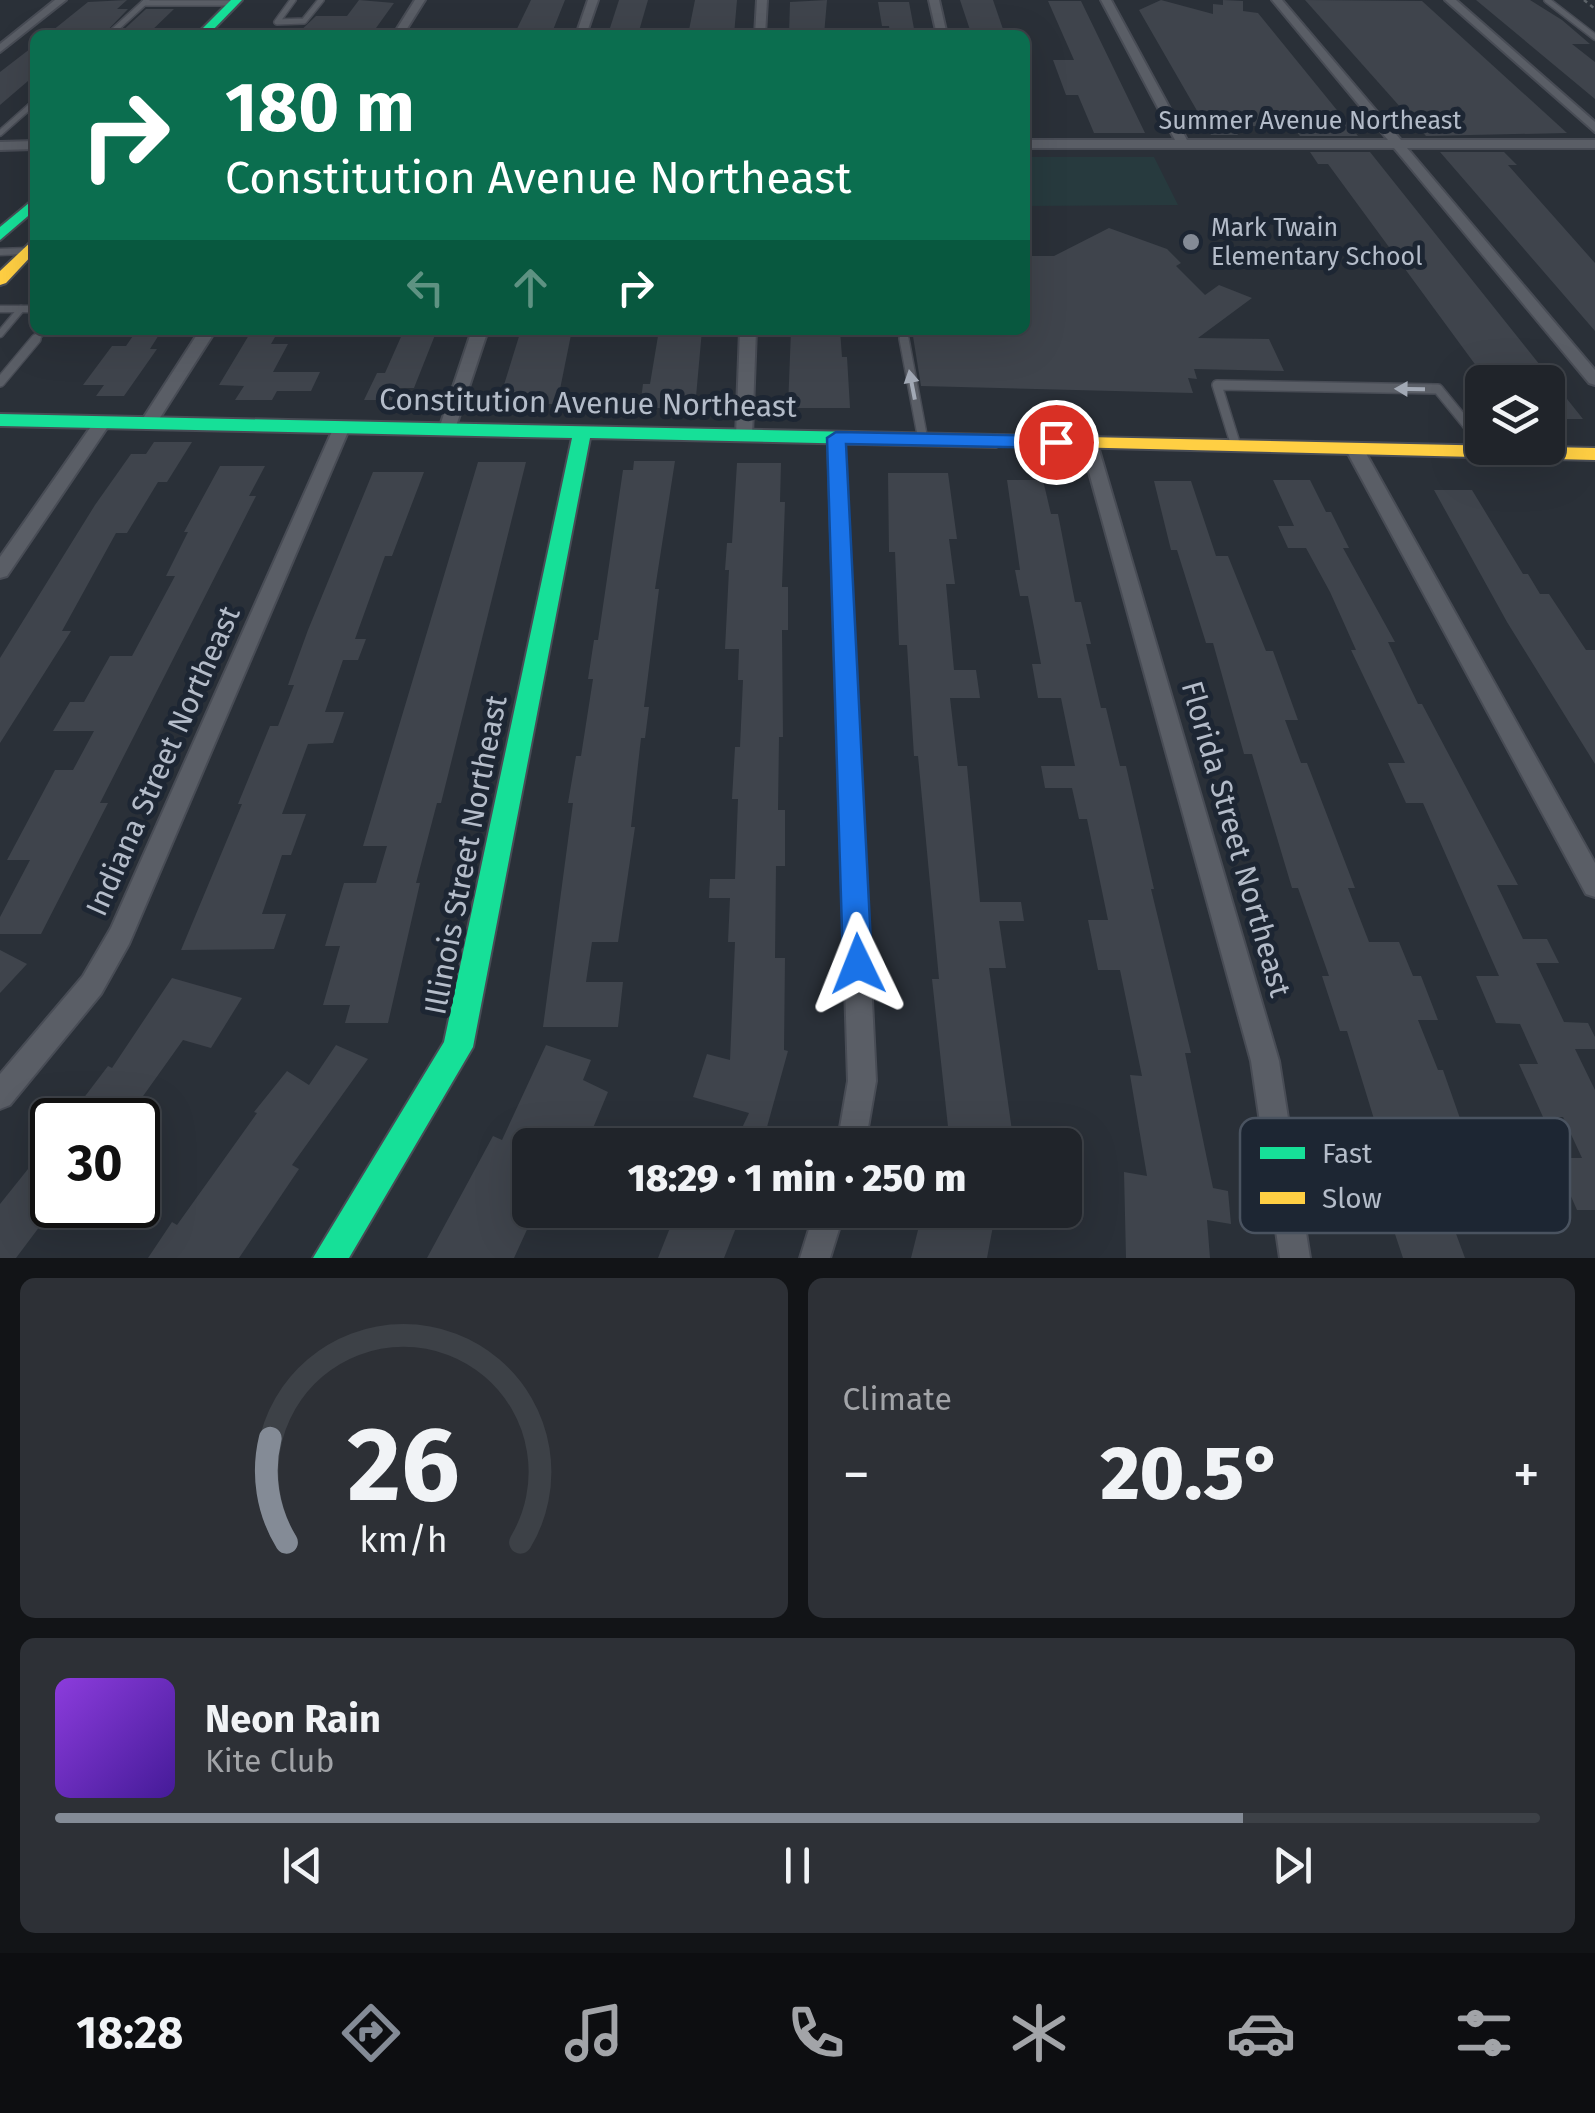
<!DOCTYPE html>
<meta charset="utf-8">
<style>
:root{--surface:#20242a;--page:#2d3036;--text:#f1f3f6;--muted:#a2a4a8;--line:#3d4147;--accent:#848b96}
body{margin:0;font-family:"Fira Sans",sans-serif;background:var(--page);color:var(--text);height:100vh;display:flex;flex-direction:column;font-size:38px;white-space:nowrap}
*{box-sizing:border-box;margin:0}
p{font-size:32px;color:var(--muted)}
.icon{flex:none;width:55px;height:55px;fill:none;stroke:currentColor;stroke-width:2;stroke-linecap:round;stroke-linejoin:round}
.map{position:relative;height:1258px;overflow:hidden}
.details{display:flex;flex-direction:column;gap:20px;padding:20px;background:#121417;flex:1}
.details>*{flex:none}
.guide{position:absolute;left:30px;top:30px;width:1000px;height:305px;border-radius:15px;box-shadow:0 10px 40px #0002,0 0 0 2px var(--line);background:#0b6e4f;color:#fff;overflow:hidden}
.buttons{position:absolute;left:1465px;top:365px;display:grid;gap:20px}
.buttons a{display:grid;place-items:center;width:100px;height:100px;border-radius:15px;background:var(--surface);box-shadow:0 10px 40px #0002,0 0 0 2px var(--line);font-size:50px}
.speed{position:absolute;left:30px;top:1098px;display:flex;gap:20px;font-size:50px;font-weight:700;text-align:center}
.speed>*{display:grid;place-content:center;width:130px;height:130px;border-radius:50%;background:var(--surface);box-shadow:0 10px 40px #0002,0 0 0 2px var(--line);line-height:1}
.speed .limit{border:5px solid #111;border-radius:15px;background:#fff;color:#111}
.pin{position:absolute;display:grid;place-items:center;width:85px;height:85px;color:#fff;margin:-42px;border:5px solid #fff;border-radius:50%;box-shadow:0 2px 10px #0007}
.me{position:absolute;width:110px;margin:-55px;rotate:358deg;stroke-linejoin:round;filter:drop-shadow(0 0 8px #0008)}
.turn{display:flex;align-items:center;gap:35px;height:210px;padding:0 30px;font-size:45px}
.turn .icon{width:130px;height:130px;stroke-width:2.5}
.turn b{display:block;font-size:70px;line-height:85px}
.lanes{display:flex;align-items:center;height:95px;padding:0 30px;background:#0003;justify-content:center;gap:50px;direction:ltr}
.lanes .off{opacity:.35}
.big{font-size:75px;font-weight:800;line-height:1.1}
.details .tile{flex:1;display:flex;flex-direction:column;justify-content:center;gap:15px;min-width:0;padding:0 35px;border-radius:15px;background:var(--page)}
.details .dial{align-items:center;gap:0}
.dial svg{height:260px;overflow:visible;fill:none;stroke:var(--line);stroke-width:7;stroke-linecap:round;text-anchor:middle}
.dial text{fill:var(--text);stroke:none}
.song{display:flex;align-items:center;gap:30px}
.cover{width:120px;height:120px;border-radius:15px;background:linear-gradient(135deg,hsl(270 70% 55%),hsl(260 70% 35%))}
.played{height:10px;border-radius:5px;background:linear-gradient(90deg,var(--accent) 80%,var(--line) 80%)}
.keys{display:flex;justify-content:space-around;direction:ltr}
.heat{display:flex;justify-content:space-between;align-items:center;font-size:55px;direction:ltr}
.details .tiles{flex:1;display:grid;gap:20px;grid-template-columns:1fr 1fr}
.tile:last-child{grid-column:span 2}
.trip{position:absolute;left:512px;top:1128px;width:570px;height:100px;border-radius:15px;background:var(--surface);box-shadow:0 10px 40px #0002,0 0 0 2px var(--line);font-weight:800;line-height:100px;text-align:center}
.tab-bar{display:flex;height:160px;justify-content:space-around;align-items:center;background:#0d0e11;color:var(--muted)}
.tab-bar .icon{width:70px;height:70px}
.tab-bar .on{color:var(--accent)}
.tab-bar b{font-size:45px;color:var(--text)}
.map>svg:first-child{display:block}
.green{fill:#273a3e}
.building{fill:#3f444c}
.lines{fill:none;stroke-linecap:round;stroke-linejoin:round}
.lane-far2-casing{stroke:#484c55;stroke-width:8}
.lane-far1-casing{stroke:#484c55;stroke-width:9}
.lane-casing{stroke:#484c55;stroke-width:12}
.street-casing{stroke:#484c55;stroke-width:4}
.fast-casing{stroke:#484c55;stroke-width:4}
.slow-casing{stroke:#484c55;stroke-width:4}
.path{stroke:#5c6268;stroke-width:2.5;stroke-dasharray:4 4;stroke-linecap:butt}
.lane-far2{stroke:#5a5e66;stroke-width:5}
.lane-far1{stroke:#5a5e66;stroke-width:6}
.lane{stroke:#5a5e66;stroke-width:9}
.street{fill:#5a5e66;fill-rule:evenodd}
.fast{fill:#16e098;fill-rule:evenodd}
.slow{fill:#ffcf43;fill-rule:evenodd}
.oneway{fill:#a2a9b5}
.route{fill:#1a73e8;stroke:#114b97;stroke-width:2.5}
.poi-dot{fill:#848b96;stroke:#1d2633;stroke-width:4}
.labels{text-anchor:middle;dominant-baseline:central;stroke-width:10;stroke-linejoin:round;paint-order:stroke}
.far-street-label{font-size:25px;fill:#b4bcc9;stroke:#1d2633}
.far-poi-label{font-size:25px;fill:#b4bcc9;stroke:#1d2633;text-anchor:start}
.street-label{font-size:30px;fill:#b4bcc9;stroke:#1d2633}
.key{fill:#1d2633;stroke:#4a5360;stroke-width:2.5}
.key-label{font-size:28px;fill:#b4bcc9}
</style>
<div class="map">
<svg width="1595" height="1258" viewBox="0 0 1595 1258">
<rect width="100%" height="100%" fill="#2a3038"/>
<path class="green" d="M1025 157H1154L1178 205 1025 206Z"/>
<g class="building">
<path d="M127 0 117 9H128L103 35H47L88 2Z"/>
<path d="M359 0 394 3 371 35H296L316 16H347Z"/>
<path d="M531 0H565L551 35H514Z"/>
<path d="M619 0H648L639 31H609Z"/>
<path d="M695 0H737L734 35H688Z"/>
<path d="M827 0 824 35H789L790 2Z"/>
<path d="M960 0H993L1005 35 971 33Z"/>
<path d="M1161 0 1213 14V4L1223 5V0L1243 1V11L1258 13 1358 136H1300L1292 126H1242L1245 130H1235L1238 135H1211L1139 10Z"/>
<path d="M1305 0 1422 1 1567 133 1426 136Z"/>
<path d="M1476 0H1530L1562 20 1590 44H1572L1595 62V99Z"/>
<path d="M1048 1H1081L1145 133H1094L1078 95H1066L1053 60H1074Z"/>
<path d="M878 2H909L915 34H890L889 26H882Z"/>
<path d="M146 9H174L147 35H118Z"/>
<path d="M35 45V75L0 105V72Z"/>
<path d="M1310 152H1370L1583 419H1548V382H1488L1328 164H1318Z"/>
<path d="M1440 152H1504L1517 165H1508L1595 263V331Z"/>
<path d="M1109 228 1167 249 1181 263 1176 266 1205 295 1219 285 1252 298 1198 338 1269 339 1284 371 1194 369 1197 379 1188 378 1193 393 921 386 912 330H1025V256H1054Z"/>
<path d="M137 330H162L150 349H157L124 396H96L104 385H83L112 346H126Z"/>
<path d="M252 330H279L271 344H288L273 372H320L311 391H277L272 400H235L244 386 219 385Z"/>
<path d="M404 330H437L414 388H397L392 400H364L377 373H385Z"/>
<path d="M521 330H572L557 404H498Z"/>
<path d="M659 330H702L695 408H640L643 384H650Z"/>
<path d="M791 330H840L842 357H847L850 408H788Z"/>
<path d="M154 442H192L167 482H158L127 533H116L62 631H71L0 743V658L95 505 131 454H146Z"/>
<path d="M634 461H675L655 589H659L644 707H649L645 738H641L631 827H635L618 942H592L586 982H623L618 1027H543L573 803H568L576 756H581L593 679H588L594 640H598L623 470H633Z"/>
<path d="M478 462H526L441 803H437L416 883H420L388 1023H345L350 1005H323L340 946H325L344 883H376L387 846H363Z"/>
<path d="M737 463H781L780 502H785L782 587H788V630H782L783 737H779L778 810H785V866H776L775 958H785L784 1050 788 1051 762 1145H734L749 1113 693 1097 707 1054 730 1060 735 942H728L730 898H709L710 879H735L738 799H732L735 747H740L743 680H738L739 649H725L729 570H725L727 543H732Z"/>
<path d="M220 466H265L249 496H256L100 803H108L41 934H0V917L30 860H7L55 770H73L94 731H53L70 702H84L110 656H132L175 576H166L188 532H184Z"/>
<path d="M373 472H424L392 556H385L355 639H366L358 660H343L325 712H344L333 743 308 744 282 814H306L291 855H282L262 914H286L274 949 181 950 242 804H238L270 726H278L294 685H288L308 630Z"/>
<path d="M888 473H948L957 539H949L955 584H946L954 670H976L980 698H950L958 766H967L980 902H1021L1024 921H999L1006 968H989L1014 1145H950L932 979H939L918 756H914L907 645H899L895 552H889Z"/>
<path d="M1007 480H1043L1051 514H1058L1075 602H1081L1091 644H1086L1101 708H1106L1120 766H1126L1154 889H1151L1191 1053H1185L1213 1188 1228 1191 1231 1224 1207 1220 1210 1258H1126L1124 1172 1147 1176 1130 1075 1142 1076 1120 970H1098L1088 920H1108L1087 819H1079L1072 788H1045L1041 766H1075L1061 698H1038L1032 664H1041L1028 596H1020L1015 570H1020Z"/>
<path d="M1273 480H1310L1326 512H1331L1349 548H1343L1395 642H1388L1418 704H1422L1518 885H1497L1523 939H1547L1559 963H1536L1564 1022 1588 1023 1595 1037V1049H1575L1595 1090V1210H1577L1554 1158H1582L1563 1117H1543L1519 1064H1538L1520 1024 1496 1023 1476 976H1499L1423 803H1406L1388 763H1405L1351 650H1356L1330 592 1306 548H1288L1278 526H1294Z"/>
<path d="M1154 481H1191L1216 556H1228L1266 651H1273L1298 720H1285L1301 763H1307L1355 888H1348L1369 942H1399L1413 976H1421L1438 1020H1418L1438 1070H1443L1462 1124 1435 1123 1444 1150H1425L1465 1258H1403L1373 1168H1389L1347 1031H1340L1322 976H1329L1298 888H1292L1252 754H1244L1213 643H1206L1177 550H1171Z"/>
<path d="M1434 490H1472L1523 574H1528L1540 594H1549L1586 650H1595V764L1507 622Z"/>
<path d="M0 950 27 964 0 993Z"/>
<path d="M172 978 242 998 211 1048 183 1040 126 1120H67L108 1066 112 1068Z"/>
<path d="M336 1045 368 1059 292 1165 299 1169 239 1258H148L172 1222 177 1225 257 1113 254 1112 287 1071 309 1085Z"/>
<path d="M546 1045 591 1060 583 1080 608 1092 586 1145 530 1126V1210H536L514 1258H427L493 1136 502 1140Z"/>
<path d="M52 1139V1210L16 1258H0V1204Z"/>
<path d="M677 1210H743L724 1258H658Z"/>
<path d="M923 1210H996L987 1258H911Z"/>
</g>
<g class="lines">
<g class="lane-far2-casing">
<g id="lane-far2">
<path d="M147 0 144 3H234"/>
<path d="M293 0 277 22 304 21 321 0"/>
<path d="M1547 0 1595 37"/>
<path d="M109 35 144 3"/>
<path d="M0 133 35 102"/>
</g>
</g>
<g class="lane-far1-casing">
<g id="lane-far1">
<path d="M0 252 26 251"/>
<path d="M0 309H35"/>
<path d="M902 330 904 341"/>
<path d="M0 334 21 309"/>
<path d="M34 341 43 330"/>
</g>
</g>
<g class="lane-casing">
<g id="lane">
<path d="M904 339 923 440"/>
<path d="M0 382 36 339"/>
<path d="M1236 446 1217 385 1438 389 1482 443"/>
</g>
</g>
<g class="street-casing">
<g id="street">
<path d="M55 0H66L0 52V44Z"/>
<path d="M415 0H425L403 35H393Z"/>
<path d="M588 0H598L586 35H576Z"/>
<path d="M757 0H767L765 35H755Z"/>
<path d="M929 0H939L947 35H937Z"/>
<path d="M1101 0H1111L1187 140H1388L1272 0H1282L1401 140H1595V148H1407L1595 370V385L1589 383 1394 148H1025V140H1175Z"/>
<path d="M1445 0H1456L1595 122V132Z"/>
<path d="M35 141V149L0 150V142Z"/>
<path d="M200 330H216L154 427H142L140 423Z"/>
<path d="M472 330H488L455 429 447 434 441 433 439 429Z"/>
<path d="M740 330H756L752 436 744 441 736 436Z"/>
<path d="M103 417 111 422 7 576 0 578V557L97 418Z"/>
<path d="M342 422 350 427 129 944 101 994 10 1105 0 1109V1074L83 976 111 928 334 427Z"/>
<path d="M836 433 844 438 876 1081 865 1145H837L848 1081 828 438Z"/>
<path d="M1089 438 1097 443 1279 1061 1310 1258H1280L1251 1061 1081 443Z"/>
<path d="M1354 443 1363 448 1595 863V897L1586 894 1345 448Z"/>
<path d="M815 1210H845L830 1258H800Z"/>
</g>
</g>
<g class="fast-casing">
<g id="fast">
<path d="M231 0H242L208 35H196Z"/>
<path d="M35 198V210L0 240V227Z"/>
<path d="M0 414 996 435 1005 441 996 447 590 438 473 1047 349 1258H313L444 1042 572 438 0 426Z"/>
</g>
</g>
<g class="slow-casing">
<g id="slow">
<path d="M35 238V252L6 283 0 285V271Z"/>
<path d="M996 435 1595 448V460L989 445V437Z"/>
</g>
</g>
<path class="path" d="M1584 0 1595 9"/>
<use href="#lane-far2" class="lane-far2"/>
<use href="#lane-far1" class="lane-far1"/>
<use href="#lane" class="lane"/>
<use href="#street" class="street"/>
<use href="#fast" class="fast"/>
<use href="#slow" class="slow"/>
</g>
<defs><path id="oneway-solid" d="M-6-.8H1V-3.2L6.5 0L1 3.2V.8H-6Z" transform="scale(2.5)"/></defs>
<g class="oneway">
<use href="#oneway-solid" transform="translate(912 385) rotate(-101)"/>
<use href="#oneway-solid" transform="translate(1410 389) rotate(-179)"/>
</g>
<path class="route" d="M836 432 1056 436 1065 442 1056 448 846 444 872 964 868 974 858 978 847 974 843 964 827 438Z"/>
<circle class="poi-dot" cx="1191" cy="242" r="10"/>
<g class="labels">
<g class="far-street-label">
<text x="1310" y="121">Summer Avenue Northeast</text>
</g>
<g class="far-poi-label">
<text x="1211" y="228">Mark Twain<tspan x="1211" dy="29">Elementary School</tspan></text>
</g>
<g class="street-label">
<text transform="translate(588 403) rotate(1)">Constitution Avenue Northeast</text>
<text transform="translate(163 761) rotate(-66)">Indiana Street Northeast</text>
<text transform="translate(1236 839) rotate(74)">Florida Street Northeast</text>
<text transform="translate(466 855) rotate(-79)">Illinois Street Northeast</text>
</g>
</g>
<rect x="1240" y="1118" width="330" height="115" rx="15" class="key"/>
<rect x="1260" y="1147" width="45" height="12" fill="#16e098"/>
<rect x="1260" y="1192" width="45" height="12" fill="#ffcf43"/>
<g class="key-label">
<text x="1322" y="1163">Fast</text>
<text x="1322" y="1208">Slow</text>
</g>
</svg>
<div class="buttons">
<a><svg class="icon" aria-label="layers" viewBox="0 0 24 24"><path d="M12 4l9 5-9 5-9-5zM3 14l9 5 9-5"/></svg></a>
</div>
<div class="speed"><div class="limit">30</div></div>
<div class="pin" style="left:1056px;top:442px;background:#d93025"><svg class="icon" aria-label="arrive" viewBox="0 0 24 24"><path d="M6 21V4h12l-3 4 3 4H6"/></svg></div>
<svg class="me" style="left:858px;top:964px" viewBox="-20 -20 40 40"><path d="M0-17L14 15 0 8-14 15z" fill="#1a73e8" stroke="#fff" stroke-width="4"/></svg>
<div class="trip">18:29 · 1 min · 250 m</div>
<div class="guide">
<div class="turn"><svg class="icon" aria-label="right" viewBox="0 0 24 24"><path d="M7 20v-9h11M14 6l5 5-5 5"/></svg><div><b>180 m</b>Constitution Avenue Northeast</div></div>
<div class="lanes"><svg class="icon off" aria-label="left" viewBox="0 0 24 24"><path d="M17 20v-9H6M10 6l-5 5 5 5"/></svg><svg class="icon off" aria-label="ahead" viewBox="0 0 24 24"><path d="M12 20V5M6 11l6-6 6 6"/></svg><svg class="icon" aria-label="right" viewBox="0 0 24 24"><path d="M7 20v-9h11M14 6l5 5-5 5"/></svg></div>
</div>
</div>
<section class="details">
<div class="tiles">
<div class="tile dial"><svg viewBox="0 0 100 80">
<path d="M14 69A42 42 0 1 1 86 69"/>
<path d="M14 69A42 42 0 0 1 9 37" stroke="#848b96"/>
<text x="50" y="56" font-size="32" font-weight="700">26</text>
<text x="50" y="72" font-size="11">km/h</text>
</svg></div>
<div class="tile"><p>Climate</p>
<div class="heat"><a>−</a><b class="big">20.5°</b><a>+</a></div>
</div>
<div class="tile">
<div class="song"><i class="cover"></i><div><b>Neon Rain</b><p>Kite Club</p></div></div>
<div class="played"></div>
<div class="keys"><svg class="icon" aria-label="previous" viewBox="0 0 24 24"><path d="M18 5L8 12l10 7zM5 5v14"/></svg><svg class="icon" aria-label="pause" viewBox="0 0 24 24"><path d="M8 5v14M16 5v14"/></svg><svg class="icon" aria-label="next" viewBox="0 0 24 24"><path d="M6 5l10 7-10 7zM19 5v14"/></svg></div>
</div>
</div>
</section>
<nav class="tab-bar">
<b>18:28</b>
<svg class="icon on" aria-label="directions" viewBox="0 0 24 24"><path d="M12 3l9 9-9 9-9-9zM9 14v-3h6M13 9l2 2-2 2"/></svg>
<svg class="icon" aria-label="music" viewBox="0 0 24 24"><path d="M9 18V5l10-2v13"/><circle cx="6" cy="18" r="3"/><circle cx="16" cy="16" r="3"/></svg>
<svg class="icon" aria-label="phone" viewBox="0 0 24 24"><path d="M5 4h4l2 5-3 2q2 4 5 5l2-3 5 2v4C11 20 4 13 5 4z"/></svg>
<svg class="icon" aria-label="climate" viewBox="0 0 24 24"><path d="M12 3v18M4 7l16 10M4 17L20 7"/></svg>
<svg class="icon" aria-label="car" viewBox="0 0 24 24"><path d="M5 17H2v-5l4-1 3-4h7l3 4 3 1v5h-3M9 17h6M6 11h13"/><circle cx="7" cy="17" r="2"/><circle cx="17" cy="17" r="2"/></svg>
<svg class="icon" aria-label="filters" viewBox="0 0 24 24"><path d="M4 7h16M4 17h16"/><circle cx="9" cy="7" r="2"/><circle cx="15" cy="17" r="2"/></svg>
</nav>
